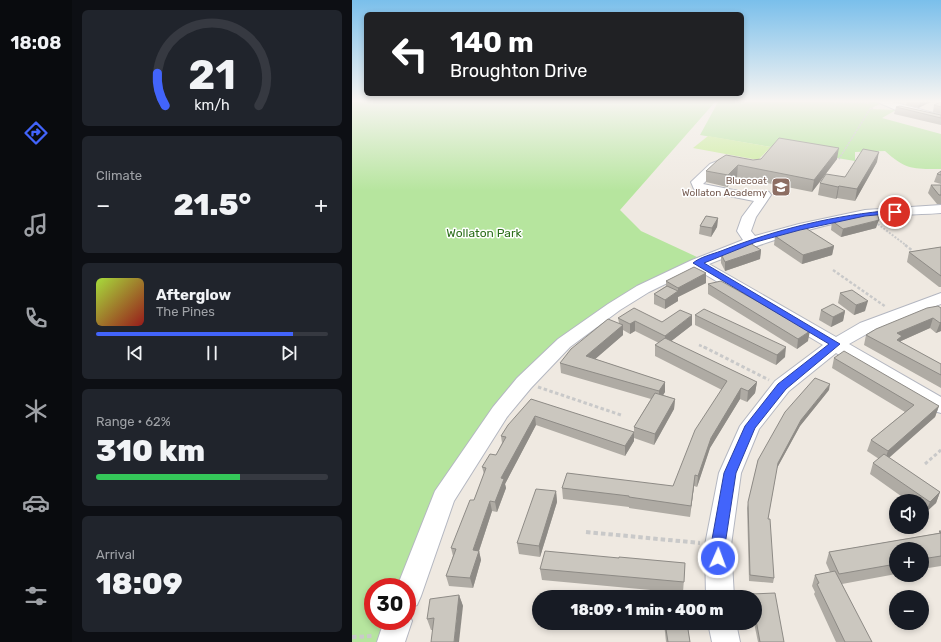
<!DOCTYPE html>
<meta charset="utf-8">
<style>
:root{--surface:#171b24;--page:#20242c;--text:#f1f3f6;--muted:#9ea1a6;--line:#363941;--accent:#4264fb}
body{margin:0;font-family:Rubik,sans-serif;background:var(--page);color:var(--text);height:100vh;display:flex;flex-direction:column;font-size:15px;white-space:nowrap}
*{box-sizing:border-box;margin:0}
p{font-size:13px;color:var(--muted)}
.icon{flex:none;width:22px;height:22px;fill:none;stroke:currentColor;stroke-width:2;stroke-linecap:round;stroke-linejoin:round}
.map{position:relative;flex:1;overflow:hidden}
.panel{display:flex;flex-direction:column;gap:10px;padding:10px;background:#0d0f14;width:280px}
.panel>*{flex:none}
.top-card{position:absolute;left:12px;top:12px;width:380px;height:84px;border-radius:6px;box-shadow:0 2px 6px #0003;background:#202124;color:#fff;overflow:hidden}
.buttons{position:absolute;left:537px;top:494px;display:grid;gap:8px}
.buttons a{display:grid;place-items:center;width:40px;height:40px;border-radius:50%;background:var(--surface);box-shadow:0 2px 6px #0003;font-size:20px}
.speed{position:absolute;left:12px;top:578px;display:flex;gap:8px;font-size:20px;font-weight:700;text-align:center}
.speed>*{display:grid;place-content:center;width:52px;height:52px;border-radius:50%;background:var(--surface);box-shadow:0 2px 6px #0003;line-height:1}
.speed .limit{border:6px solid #d22;background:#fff;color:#111}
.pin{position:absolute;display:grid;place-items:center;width:34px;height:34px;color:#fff;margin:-17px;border:2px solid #fff;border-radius:50%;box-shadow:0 1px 4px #0007}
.me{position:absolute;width:44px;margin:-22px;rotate:2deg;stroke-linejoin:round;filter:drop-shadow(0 0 3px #0008)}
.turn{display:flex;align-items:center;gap:14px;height:84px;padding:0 20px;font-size:18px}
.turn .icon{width:52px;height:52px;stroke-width:2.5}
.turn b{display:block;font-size:28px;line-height:34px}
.big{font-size:30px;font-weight:800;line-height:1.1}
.panel .widget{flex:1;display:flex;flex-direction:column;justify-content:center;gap:6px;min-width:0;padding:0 14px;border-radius:6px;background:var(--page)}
.panel .dial{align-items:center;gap:0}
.dial svg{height:104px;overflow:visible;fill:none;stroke:var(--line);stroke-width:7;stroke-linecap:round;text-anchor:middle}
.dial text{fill:var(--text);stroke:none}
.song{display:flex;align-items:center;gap:12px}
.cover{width:48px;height:48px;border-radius:6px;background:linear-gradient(135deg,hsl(80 70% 55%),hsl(0 70% 35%))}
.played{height:4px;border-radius:2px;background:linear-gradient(90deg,var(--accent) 85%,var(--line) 85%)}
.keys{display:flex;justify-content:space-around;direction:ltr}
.heat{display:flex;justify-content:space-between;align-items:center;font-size:22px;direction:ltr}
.charge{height:6px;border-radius:3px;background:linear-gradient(90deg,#34c759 62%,var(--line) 0)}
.trip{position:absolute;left:180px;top:590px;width:230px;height:40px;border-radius:20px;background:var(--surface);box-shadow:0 2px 6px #0003;font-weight:800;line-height:40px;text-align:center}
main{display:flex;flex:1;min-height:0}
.tab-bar{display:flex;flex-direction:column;width:72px;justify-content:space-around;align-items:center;background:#090b0e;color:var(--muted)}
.tab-bar .icon{width:28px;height:28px}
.tab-bar .selected{color:var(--accent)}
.tab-bar b{font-size:18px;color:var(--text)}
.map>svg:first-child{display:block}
.green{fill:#b6e59e}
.pitch{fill:#c9ec9a}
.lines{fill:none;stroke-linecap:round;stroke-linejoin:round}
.minor-casing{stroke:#b4b7c1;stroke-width:2}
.path-far4{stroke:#c9c9c9;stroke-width:1.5;stroke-dasharray:2 1;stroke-linecap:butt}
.path-far3{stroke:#c9c9c9;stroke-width:2;stroke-dasharray:2 1.5;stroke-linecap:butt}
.path-far2{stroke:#c9c9c9;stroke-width:2.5;stroke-dasharray:3 2;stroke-linecap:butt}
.path-far1{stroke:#c9c9c9;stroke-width:3;stroke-dasharray:3.5 2.5;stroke-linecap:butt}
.path{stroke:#c9c9c9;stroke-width:4;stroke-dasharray:4.5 3;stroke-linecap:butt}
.minor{fill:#fff;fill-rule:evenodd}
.wall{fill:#afaba4}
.shaded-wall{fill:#8e8b86}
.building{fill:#cbc7bf;stroke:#8e8b86}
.route{fill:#4264fb;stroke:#2b41a3}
.labels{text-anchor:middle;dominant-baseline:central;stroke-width:3;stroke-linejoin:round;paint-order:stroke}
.far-education-label{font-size:10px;fill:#785e54;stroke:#fff;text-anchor:end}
.park-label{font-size:12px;fill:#2c6e1b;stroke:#fff}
</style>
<main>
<nav class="tab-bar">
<b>18:08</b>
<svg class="icon selected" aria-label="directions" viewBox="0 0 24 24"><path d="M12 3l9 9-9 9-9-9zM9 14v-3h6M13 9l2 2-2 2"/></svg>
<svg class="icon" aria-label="music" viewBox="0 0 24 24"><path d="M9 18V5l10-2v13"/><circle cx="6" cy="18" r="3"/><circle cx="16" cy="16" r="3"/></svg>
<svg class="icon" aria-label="phone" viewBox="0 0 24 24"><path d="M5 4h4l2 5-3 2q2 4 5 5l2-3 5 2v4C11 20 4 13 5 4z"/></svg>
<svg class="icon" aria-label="climate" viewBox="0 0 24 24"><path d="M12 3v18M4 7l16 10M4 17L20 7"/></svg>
<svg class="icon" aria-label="car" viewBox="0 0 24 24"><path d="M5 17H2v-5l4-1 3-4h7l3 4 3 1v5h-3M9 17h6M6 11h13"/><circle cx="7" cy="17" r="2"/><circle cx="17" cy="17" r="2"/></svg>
<svg class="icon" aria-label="filters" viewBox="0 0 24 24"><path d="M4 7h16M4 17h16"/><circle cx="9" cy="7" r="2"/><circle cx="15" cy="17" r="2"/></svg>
</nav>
<section class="panel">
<div class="widget dial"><svg viewBox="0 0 100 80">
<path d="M14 69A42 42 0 1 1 86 69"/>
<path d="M14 69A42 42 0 0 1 8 44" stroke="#4264fb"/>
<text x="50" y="56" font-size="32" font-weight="700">21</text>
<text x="50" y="72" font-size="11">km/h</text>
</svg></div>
<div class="widget"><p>Climate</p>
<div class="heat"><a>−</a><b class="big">21.5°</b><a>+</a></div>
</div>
<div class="widget">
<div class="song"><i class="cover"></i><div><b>Afterglow</b><p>The Pines</p></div></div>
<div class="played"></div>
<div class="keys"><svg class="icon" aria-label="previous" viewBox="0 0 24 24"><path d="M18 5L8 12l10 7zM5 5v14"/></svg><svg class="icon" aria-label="pause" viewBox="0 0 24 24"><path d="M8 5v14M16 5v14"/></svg><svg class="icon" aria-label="next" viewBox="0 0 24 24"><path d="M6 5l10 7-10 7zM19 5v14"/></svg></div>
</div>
<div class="widget"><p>Range · 62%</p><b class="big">310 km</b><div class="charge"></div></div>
<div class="widget"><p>Arrival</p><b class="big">18:09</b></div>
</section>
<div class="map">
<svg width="589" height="642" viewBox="0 0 589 642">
<rect width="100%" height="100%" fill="#efe9e1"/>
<path class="green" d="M0 101H522L528 104 517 109 544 110 530 118 589 134V169C561 169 554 170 533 151L503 152V161L348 135 366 102H363L268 210 289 231 345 257 301 279 183 365C167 374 160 380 152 396L98 469 47 587H21V621H35L28 642H0Z"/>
<path class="pitch" d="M356 136 419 147 406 160 341 148Z"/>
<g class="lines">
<g class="minor-casing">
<g id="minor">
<path d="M523 101H537L589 115V121L544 110Z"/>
<path d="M373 158 377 159 379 161 366 169 351 184 407 195 413 191 417 192 419 195 404 217 399 231 403 236 447 224 513 210 589 205V213C564 215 537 214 512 218 459 226 407 244 357 264L484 337 508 323 589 293V304L520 331 497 344 589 397V413L582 411 484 353 437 391 407 429 389 473 379 545 382 597H354L353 545 367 473 388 426 423 381 471 345 344 269 297 292 268 310 218 347 179 388 155 417 102 501 69 596 65 605 55 609V587H45L83 491 141 407 165 378 206 339 256 304 285 286 340 260 391 240 385 231 390 217 402 201 342 189 339 182 358 164Z"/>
<path d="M55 611 60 621 53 642H25L32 621H55Z"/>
<path d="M356 623H384L388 642H360Z"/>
</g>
</g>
<g class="path-far4">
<path d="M476 101 517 103"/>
<path d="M487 159 518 109 522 108"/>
</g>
<path class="path-far3" d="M523 222 555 246"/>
<g class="path-far2">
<path d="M553 245 561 251"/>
<path d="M481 270 534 307"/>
<path d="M347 345 354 348"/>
</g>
<g class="path-far1">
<path d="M352 347 417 380"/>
<path d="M186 387 269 415"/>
<path d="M573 464 589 450"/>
</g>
<g class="path">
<path d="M234 532 348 543"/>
<path d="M0 637 22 636"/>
</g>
<use href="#minor" class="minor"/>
</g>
<g class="wall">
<path d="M552 101H581L566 108 554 105 555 102Z"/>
<path d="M589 102V114L581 112 582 105Z"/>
<path d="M544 107 589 115V125L542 114Z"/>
<path d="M485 159 460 192 385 177 375 187 354 182V171L401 160Z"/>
<path d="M525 162 503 201 485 198 484 199 466 195 468 183 493 177Z"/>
<path d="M589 171V184L582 182 585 174Z"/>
<path d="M579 185H589V204H585L576 193Z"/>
<path d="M366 218 365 227 359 237 347 234 348 226Z"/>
<path d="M480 221 524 228 489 237 479 230Z"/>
<path d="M423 236 482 246 480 255 450 264 422 245Z"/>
<path d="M589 247V287H587L555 262 557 252Z"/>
<path d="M409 250 408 259 373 271 369 263V254Z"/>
<path d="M314 281 354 283 326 297V301L313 309 302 304V294L314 286Z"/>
<path d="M356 284 456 341 445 349 356 294Z"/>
<path d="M488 293 513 311 502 315 486 303Z"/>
<path d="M589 308V331L584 333 578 328 549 341 548 342 589 364V388L512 345 514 335Z"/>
<path d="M469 310 493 311 491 321 479 327 467 320Z"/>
<path d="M343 315 433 357 424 365 343 325Z"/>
<path d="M266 318 340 325 319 341 405 382 403 393 395 402 388 399 358 448 345 487 342 486 338 517 277 508V507L211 499 210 488 321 486 370 390 303 356V345L307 343 283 331 278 334 271 330V335L243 359 313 382V392L311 395 323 399 322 409 302 445 282 438V427L299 399 209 373 208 363 267 323Z"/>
<path d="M482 358 587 406 583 417 537 458 588 492 584 503 573 513 570 511V501H556L518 474 521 463 527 459 515 451 519 440 553 412 480 368Z"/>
<path d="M477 390 448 426 425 468 416 519 422 578 421 583 397 581 395 508 406 460Z"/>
<path d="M179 399 282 441 273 456 184 425 153 484 154 488 145 512 140 511 127 551 129 560 121 588 97 586 94 576 101 556 99 548 122 500 132 474 130 467 144 455 150 443 149 436Z"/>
<path d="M204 491 205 502 188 557 167 554 165 543Z"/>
<path d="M587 531H589V566L570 569V549H544V574L490 584 519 642H484L462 594 463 592 460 586 463 575 478 572 474 563 477 552 587 533Z"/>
<path d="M267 558 333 563 331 593 190 580 188 569Z"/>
<path d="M107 595 111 606 81 630H79L75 619Z"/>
<path d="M403 597 432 642H406L402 623H403Z"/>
<path d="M312 623H335L338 642H314Z"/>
</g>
<g class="shaded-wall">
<path d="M569 101H581L566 108 568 102Z"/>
<path d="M487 148 485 159 460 192 462 180Z"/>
<path d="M527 152 525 162 503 201 505 189Z"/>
<path d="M386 165 385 177 375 187 376 175Z"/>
<path d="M487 186 485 198 484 199 486 187Z"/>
<path d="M366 218 365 227 359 237 360 228Z"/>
<path d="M527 220 524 228 489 237 491 229Z"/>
<path d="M482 246 480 255 450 264 451 255Z"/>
<path d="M409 250 408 259 373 271V262Z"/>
<path d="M354 273V283L326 297V288Z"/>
<path d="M326 291V301L313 309V300Z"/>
<path d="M516 301 513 311 502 315 504 305Z"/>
<path d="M493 311 491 321 479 327 481 317Z"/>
<path d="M340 315V325L313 346V336Z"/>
<path d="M581 318 578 328 549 341 547 346 542 350 544 343 545 333Z"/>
<path d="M283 321V331L278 334V324Z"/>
<path d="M589 322V331L584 333 588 323Z"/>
<path d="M271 325V335L234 367V356Z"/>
<path d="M458 331 456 341 445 349 446 339Z"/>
<path d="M434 347 433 357 424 365 425 355Z"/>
<path d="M313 382V392L307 402V391Z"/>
<path d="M405 382 403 393 395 402 396 391Z"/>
<path d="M478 384 477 390 448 426 425 468 426 463 449 420Z"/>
<path d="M389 388 388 399 358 448 345 487 346 476 359 438Z"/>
<path d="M323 399 322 409 302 445 303 434Z"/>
<path d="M587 406 583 417 532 462 536 451Z"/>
<path d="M183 416 184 425 153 484 154 488 145 512 143 502 149 478Z"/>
<path d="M282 432V441L273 456V446Z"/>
<path d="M343 475 342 486 338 517 339 506Z"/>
<path d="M204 491 205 502 188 557 187 546Z"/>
<path d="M588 492 584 503 573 513 578 502Z"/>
<path d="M138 501 140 511 124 560 121 550Z"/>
<path d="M127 551 129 560 121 588 118 578Z"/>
<path d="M107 595 111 606 107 642H102Z"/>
</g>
<g class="building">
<path d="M589 102V107L582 105Z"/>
<path d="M548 106 589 115V118L544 107Z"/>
<path d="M427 138 487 148 462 180 386 165 376 175 354 171 366 160 374 155 401 160 409 159Z"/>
<path d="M511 149 527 152 505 189 487 186 486 187 468 183 474 174 493 177Z"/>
<path d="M589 171V175L585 174Z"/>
<path d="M579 185H589V195H587Z"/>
<path d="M525 212 527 220 491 229 480 221Z"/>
<path d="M354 216 366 218 360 228 348 226Z"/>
<path d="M452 227 482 246 451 255 423 236Z"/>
<path d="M398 243 409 250 373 262 369 254Z"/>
<path d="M589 247V276L557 252Z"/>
<path d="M342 267 354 273 326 288 314 281Z"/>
<path d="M369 281 458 331 446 339 356 284Z"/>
<path d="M315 286 326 291 313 300 302 294Z"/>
<path d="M500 290 516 301 504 305 488 293Z"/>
<path d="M481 304 493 311 481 317 469 310Z"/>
<path d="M586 306 589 308V322L588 323 581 318 545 333 550 336 545 340 589 364V375L514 335 524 329 575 308Z"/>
<path d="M282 308 310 322 328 310 340 315 313 336 283 321 278 324 266 318Z"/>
<path d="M352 309 434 347 425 355 343 315Z"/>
<path d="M256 319 271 325 234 356 313 382 307 391 208 363 219 349Z"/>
<path d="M313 338 405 382 396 391 389 388 359 438 346 476 343 475 339 506 277 497V496L210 488 215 473 321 486 343 430 375 381 303 345Z"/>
<path d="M492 351 587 406 536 451 519 440 562 405 482 358Z"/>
<path d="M463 378 478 384 449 420 426 463 416 519H418L422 578 398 575 396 502 406 460 433 412Z"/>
<path d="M303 393 323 399 303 434 282 427Z"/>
<path d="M179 399 282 432 273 446 183 416 149 478 152 479 143 502 138 501 121 550 127 551 118 578 94 576 104 549 99 548 118 500H122L134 468 130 467 138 454 144 455 154 437 149 436 156 425Z"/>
<path d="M532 454 588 492 578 502 521 463Z"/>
<path d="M184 489 204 491 187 546 165 543Z"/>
<path d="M587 531H589V556L570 559V549H544V564L487 574 477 552 589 533Z"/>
<path d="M193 551 267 558V557L333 563 332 582 188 569Z"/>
<path d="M483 571 520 642H493L465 584 467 583 463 575Z"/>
<path d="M423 593 432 642H408L403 614V597H400V594Z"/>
<path d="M107 595 102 642H79L82 618 75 619 78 599Z"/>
<path d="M313 623H335L338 642H316Z"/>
</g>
<linearGradient id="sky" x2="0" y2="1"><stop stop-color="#7abfeb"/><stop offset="0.53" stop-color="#f8f5f2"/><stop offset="1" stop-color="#f8f5f2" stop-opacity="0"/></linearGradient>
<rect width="589" height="191" fill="url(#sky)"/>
<path class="route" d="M543 210 546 212 545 213 513 216 448 230 404 242 352 263 488 344 434 389 403 428 384 473 373 545V558L371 562 366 564 362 562 360 558 359 545 372 473 393 426 426 384 477 344 341 263C348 257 361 254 369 251 425 229 483 215 543 210Z"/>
<defs>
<g id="school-square" transform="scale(1)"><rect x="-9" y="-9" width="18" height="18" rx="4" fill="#8d6e63" stroke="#fff"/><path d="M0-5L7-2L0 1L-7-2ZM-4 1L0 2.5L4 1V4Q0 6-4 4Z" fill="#fff"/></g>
</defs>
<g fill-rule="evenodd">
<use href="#school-square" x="429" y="187"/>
</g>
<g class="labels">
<g class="far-education-label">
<text x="415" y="181">Bluecoat<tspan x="415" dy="12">Wollaton Academy</tspan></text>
</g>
<g class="park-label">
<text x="132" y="233">Wollaton Park</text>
</g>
</g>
</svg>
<div class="buttons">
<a><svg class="icon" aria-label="sound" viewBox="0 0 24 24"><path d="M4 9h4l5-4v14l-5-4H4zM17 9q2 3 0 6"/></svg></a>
<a>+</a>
<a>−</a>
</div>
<div class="speed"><div class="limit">30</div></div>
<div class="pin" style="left:543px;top:212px;background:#d93025"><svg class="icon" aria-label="arrive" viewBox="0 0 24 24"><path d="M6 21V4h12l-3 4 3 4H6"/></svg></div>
<svg class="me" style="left:366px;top:558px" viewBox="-20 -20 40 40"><circle r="17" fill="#4264fb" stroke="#fff" stroke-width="3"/><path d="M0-11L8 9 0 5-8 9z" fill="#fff"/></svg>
<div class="trip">18:09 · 1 min · 400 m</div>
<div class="top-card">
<div class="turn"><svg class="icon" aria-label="left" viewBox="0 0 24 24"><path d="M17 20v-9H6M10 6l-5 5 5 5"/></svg><div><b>140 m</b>Broughton Drive</div></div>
</div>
</div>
</main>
